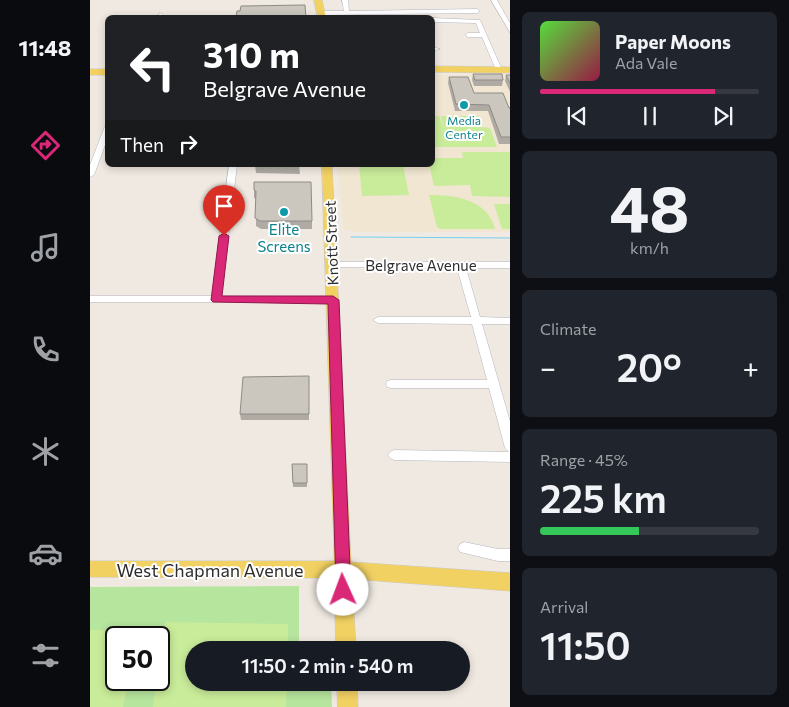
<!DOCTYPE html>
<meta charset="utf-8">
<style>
:root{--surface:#171b24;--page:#20242c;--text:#f1f3f6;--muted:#9ea1a6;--line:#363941;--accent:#db2777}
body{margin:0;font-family:Commissioner,sans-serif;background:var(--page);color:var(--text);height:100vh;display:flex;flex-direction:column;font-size:19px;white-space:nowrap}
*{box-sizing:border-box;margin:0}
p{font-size:16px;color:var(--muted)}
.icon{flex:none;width:28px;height:28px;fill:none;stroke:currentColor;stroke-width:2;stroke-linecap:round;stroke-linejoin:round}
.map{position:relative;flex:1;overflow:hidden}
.drawer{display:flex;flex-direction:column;gap:12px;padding:12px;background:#0d0f14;width:279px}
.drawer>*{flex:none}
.hud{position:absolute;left:15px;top:15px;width:330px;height:152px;border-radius:8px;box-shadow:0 2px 8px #0003;background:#202124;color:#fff;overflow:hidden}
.speed{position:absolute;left:15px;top:626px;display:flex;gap:10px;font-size:25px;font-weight:700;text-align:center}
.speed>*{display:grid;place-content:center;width:65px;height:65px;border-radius:50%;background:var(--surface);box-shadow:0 2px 8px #0003;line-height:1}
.speed .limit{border:2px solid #111;border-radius:8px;background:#fff;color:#111}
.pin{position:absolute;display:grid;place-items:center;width:42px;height:42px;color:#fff;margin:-51px -21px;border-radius:50% 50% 50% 0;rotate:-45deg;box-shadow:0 0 5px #0007}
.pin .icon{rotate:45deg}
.me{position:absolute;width:55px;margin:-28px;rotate:358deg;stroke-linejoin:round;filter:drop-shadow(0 0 4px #0008)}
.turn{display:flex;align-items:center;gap:18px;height:105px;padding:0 15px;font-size:22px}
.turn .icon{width:65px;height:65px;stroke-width:2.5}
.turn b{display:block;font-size:35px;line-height:42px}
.then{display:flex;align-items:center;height:48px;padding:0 15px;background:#0003;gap:10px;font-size:19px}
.big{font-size:38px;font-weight:600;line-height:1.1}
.drawer .tile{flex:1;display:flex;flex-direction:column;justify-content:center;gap:8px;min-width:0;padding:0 18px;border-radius:8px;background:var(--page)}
.drawer .dial{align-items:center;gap:0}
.dial b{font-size:65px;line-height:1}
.song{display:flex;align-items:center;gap:15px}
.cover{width:60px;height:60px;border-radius:8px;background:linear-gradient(135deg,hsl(110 70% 55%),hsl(340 70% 35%))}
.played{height:5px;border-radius:2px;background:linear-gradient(90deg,var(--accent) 80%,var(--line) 80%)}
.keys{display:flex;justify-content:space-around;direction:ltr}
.heat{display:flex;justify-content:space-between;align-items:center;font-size:28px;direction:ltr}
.charge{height:8px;border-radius:4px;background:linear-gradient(90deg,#34c759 45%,var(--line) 0)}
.trip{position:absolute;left:95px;top:641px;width:285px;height:50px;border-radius:25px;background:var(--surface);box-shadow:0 2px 8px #0003;font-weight:600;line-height:50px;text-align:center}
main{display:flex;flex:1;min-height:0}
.menu{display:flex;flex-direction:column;width:90px;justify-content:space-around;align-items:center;background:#090b0e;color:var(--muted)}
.menu .icon{width:35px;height:35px}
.menu .selected{color:var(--accent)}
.menu b{font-size:22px;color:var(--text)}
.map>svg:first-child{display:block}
.education{fill:#f0e6d1}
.green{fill:#b6e59e;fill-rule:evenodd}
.pitch{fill:#c9ec9a}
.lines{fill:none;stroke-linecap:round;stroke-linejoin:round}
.stream{stroke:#75cff0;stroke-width:1}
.minor-casing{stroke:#b4b7c1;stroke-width:1}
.major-casing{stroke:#c9c9c9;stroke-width:1}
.minor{fill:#fff;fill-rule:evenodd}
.major{fill:#f2d163;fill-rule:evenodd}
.wall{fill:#afaba4}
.building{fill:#cbc7bf;stroke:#8e8b86}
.route{fill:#db2777;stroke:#8e194d}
.culture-dot{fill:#0f9aa8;stroke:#fff;stroke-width:2}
.labels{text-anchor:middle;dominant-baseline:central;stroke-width:4;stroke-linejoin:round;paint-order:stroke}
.far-culture-label{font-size:12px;fill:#0d838f;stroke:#fff}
.culture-label{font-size:15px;fill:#0d838f;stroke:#fff}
.street-label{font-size:15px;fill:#2e2e2e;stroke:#fff}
.near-street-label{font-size:18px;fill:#2e2e2e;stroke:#fff}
</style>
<main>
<nav class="menu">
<b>11:48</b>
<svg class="icon selected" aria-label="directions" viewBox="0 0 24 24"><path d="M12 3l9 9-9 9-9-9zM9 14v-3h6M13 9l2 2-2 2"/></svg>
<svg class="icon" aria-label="music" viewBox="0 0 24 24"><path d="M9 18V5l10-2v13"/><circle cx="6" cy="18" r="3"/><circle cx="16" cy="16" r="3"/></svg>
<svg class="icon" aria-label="phone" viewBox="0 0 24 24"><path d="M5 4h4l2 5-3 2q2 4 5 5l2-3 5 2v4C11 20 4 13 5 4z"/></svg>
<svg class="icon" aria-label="climate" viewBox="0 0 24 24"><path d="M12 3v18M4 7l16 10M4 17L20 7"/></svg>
<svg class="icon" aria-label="car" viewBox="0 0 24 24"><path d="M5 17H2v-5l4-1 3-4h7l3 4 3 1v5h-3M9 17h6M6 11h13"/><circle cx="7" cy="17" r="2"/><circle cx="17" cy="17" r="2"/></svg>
<svg class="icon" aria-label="filters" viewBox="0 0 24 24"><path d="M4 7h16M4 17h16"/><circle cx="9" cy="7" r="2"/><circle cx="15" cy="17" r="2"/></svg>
</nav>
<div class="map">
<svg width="421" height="707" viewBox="0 0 421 707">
<rect width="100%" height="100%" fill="#efe9e1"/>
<path class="education" d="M343 75H420V232H264V230H254L247 165H342Z"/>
<path class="green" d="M209 586V649L240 650H104V682L241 683 242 707H0V587ZM26 638H69V680H26Z"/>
<g class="pitch">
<path d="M343 116H349L353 127 351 116H369L373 128 370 116H388L392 127 400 128 407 147H343Z"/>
<path d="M372 152H420V197L382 196 380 185 344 186 339 165H342L343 158H373Z"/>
<path d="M269 165H313L319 195 272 196Z"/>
<path d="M339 195C365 195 397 199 405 229H350L347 227Z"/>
<path d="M404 204H420V229H412Z"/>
<path d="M75 622 198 624V650H104V682L197 683 196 707H63L66 680H69V664Z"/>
<path d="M0 630H35L42 637 26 638V680H39L33 707H0Z"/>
</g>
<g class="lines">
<path class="stream" d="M261 237 421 238"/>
<g class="minor-casing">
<g id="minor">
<path d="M252 0H258L259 11 387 9 390 11 387 13 232 15 229 13 232 11H254Z"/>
<path d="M401 0H407L421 25V34Z"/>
<path d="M70 13 73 15 72 18H66Z"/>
<path d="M342 18 390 20 413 72 412 73 407 72 392 37H378L375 35 378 33H390L386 23 342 22Z"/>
<path d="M342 47 350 49 342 51Z"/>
<path d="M18 124V137L4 175 0 177V165L15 126Z"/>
<path d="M139 165H147L131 296 243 297 248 300 246 302H0V296H122Z"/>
<path d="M242 262H421V268H376L390 317 421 318V324H392L421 425V462L304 460 300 458 298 455 300 452 304 450 419 452 415 448 399 388H301L297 387 296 384 297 381 301 380H397L382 324 288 323 283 320 288 317H381L367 268 239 267 238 265 239 263Z"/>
<path d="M374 542 408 549H421V561H408L370 552 368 548 370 544Z"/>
</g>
</g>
<g class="major-casing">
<g id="major">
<path d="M224 0H232L236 18H228Z"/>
<path d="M342 66 421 67V73L342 72Z"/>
<rect x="0" y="69" width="18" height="6"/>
<path d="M232 165H242L261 562 421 573V591L262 579 266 650H246L244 578 0 577V561H244Z"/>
<path d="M247 682H267L268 707H248Z"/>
</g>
</g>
<use href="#minor" class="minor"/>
<use href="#major" class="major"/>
</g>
<g class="wall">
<path d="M383 74 413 80 412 86H384L382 80Z"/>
<path d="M416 75H421V94L415 81Z"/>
<path d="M359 77 384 93 421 108V144H409L398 111H365L358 83Z"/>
<path d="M165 165H209L210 174 166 173Z"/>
<path d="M164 190 222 221V229H171L166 226V199L164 198Z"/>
<path d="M219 376V420H151L150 414Z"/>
<path d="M202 464H217V487H203Z"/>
</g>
<g class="building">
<path d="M215 5 216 18H145L146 17 147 11H150L151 6Z"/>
<path d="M383 74H412L413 80H385Z"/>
<path d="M416 75H421V85Z"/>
<path d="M359 77H378L384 93H413L419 108H421V137H411L399 105 366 104Z"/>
<path d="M165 165H209V166Z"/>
<path d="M164 182H221L222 221H170L165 218 166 191 164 190Z"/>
<path d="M219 376V414H150L153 377Z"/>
<path d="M202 464H217V483H203Z"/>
</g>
<path class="route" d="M134 233 139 236 132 296H243L249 300 261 590 259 595 253 597 248 595 246 590 238 304 123 302 121 300 129 236Z"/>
<g class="culture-dot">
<circle cx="374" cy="105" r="5"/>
<circle cx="194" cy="212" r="5"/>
</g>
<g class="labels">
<g class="far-culture-label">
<text x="374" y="120">Media<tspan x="374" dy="14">Center</tspan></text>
</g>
<g class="culture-label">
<text x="194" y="229">Elite<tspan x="194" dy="17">Screens</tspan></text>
</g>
<g class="street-label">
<text transform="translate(241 243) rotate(-92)">Knott Street</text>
<text x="331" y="265">Belgrave Avenue</text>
</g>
<g class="near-street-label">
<text x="120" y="570">West Chapman Avenue</text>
</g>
</g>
</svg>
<div class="speed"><div class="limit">50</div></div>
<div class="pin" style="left:134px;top:236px;background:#d93025"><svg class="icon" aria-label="arrive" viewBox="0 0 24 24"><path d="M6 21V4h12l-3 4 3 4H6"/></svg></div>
<svg class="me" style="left:253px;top:590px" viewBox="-20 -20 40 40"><circle r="19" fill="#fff"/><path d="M0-13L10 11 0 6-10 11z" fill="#db2777"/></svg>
<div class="trip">11:50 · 2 min · 540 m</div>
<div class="hud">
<div class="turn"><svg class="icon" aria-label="left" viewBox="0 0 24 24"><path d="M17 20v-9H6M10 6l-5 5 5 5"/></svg><div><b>310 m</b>Belgrave Avenue</div></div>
<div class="then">Then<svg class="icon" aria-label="right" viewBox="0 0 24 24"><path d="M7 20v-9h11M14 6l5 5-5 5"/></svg></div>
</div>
</div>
<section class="drawer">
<div class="tile">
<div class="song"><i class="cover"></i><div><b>Paper Moons</b><p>Ada Vale</p></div></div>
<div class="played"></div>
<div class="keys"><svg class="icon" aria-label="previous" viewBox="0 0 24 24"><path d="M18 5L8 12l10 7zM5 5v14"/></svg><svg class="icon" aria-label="pause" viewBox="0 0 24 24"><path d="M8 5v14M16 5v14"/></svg><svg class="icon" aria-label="next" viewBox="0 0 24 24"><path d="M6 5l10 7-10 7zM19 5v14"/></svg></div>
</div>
<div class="tile dial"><b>48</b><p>km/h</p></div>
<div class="tile"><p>Climate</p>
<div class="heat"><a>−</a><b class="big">20°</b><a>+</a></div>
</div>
<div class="tile"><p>Range · 45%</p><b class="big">225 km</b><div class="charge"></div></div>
<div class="tile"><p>Arrival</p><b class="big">11:50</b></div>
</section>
</main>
